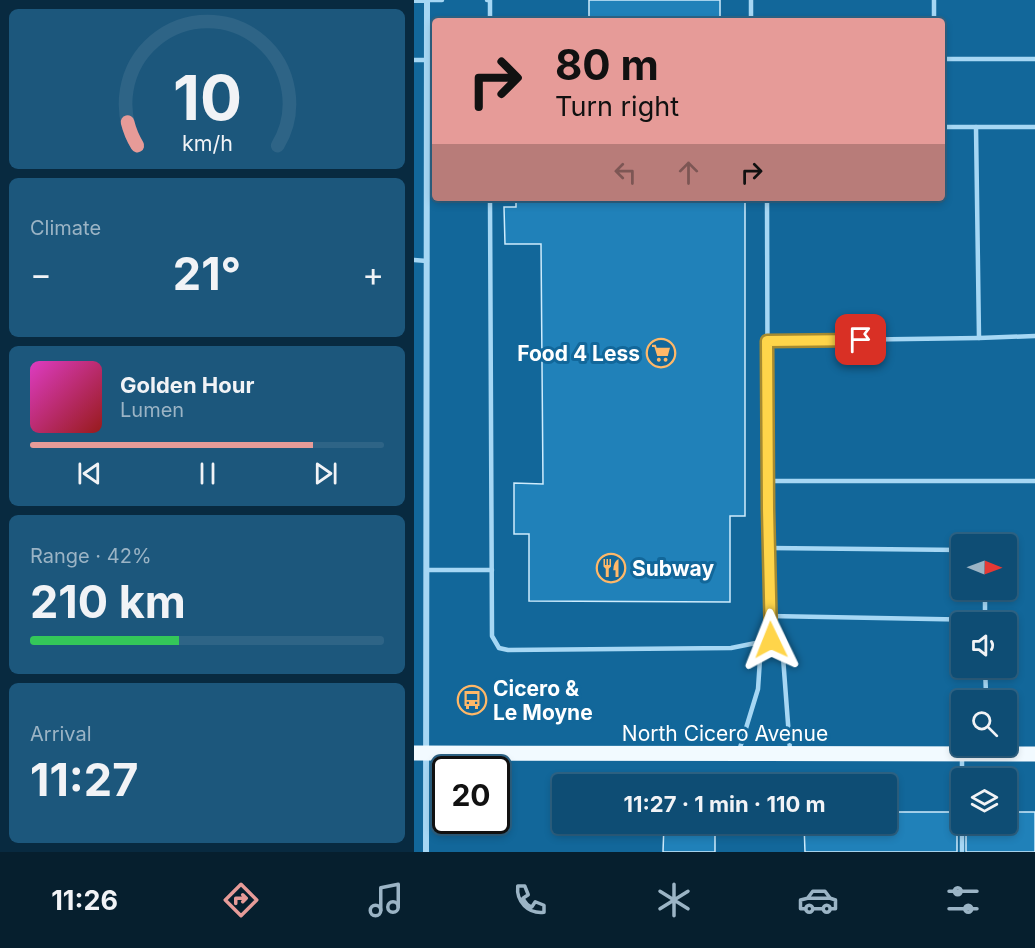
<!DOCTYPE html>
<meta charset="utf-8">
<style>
:root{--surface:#0e4d74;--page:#1c577c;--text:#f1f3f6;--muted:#9bb4c5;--line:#2e6486;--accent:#e69b98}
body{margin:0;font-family:Inter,sans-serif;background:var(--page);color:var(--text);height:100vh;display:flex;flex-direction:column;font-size:22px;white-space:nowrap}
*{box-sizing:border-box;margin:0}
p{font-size:20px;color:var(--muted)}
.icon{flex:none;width:33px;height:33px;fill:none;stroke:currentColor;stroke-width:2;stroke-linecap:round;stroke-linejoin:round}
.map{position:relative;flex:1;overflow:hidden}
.panel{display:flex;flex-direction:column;gap:9px;padding:9px;background:#082a40;width:414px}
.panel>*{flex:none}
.guide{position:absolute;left:18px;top:18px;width:513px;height:183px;border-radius:6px;box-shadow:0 3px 9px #0003,0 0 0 2px var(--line);background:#e69b98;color:#111;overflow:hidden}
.needle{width:39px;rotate:91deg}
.fabs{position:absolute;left:537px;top:534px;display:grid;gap:12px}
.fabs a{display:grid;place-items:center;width:66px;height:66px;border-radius:6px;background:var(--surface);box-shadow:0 3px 9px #0003,0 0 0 2px var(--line);font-size:30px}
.speed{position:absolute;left:18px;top:756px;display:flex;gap:12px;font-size:30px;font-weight:700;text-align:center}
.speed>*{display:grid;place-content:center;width:78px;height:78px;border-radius:50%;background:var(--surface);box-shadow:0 3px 9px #0003,0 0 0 2px var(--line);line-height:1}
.speed .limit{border:3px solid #111;border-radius:9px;background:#fff;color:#111}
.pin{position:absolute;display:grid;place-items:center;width:51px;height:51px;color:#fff;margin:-26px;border-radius:12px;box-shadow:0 3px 9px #0006}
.me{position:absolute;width:66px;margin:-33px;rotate:358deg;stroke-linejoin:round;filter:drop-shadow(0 0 4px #0008)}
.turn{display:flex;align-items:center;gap:21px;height:126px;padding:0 24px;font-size:27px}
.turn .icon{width:78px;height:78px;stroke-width:2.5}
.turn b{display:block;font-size:42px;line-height:51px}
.lanes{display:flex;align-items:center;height:57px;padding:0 24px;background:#0003;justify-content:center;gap:30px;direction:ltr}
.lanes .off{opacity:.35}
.big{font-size:45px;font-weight:700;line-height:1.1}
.panel .card{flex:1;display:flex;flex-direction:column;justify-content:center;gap:9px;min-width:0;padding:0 21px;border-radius:9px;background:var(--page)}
.panel .dial{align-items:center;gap:0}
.dial svg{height:156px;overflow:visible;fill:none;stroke:var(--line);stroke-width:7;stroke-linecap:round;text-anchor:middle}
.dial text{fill:var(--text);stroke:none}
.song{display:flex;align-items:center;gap:18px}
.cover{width:72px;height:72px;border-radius:9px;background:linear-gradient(135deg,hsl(310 70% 55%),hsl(0 70% 35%))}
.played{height:6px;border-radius:3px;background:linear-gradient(90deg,var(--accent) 80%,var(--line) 80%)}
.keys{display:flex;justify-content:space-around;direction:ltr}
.heat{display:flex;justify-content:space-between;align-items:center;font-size:33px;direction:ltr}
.charge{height:9px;border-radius:4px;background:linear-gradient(90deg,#34c759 42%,var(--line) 0)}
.trip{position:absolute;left:138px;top:774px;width:345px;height:60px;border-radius:6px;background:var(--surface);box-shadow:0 3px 9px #0003,0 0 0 2px var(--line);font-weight:700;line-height:60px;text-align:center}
.tabs{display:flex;height:96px;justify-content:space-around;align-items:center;background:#061f2e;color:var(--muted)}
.tabs .icon{width:42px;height:42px}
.tabs .active{color:var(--accent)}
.tabs b{font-size:27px;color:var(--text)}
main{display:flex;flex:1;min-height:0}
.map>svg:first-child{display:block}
.building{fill:#2081b9;stroke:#ceecfd;stroke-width:1.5}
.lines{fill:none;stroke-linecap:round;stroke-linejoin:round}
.service{stroke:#a6d7f4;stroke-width:4.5}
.minor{stroke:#a6d7f4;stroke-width:6}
.primary{stroke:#f2faff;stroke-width:15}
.route-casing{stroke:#a68a30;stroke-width:15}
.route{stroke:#ffd54a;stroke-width:10}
.labels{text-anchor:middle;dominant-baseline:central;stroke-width:6;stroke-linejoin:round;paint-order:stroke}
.poi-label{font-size:21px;font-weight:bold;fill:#fff;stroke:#12679a;text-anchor:start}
.street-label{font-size:21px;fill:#fff;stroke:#12679a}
</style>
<main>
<section class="panel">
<div class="card dial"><svg viewBox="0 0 100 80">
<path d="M14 69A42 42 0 1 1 86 69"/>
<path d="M14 69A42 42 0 0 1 9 57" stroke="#e69b98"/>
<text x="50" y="56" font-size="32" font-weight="700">10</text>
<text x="50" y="72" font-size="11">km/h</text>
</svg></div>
<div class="card"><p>Climate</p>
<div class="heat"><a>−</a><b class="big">21°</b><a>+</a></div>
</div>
<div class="card">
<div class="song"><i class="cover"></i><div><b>Golden Hour</b><p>Lumen</p></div></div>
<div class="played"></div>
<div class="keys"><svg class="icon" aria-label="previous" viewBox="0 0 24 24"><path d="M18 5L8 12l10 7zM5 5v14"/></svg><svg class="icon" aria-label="pause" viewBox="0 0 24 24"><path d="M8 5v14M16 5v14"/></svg><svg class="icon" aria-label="next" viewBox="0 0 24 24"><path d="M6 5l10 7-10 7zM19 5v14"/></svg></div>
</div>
<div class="card"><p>Range · 42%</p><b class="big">210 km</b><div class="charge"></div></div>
<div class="card"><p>Arrival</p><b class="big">11:27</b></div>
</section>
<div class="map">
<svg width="621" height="852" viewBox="0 0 621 852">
<rect width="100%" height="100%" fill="#12679a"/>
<g class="building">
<rect x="175" y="0" width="131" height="21"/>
<path d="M102 198H331V516H316V602L115 601V534H100V483L129 484 127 244H91L90 207H102Z"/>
<path d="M472 812H543V852H391L390 824H472Z"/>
<path d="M592 812H621V852H552V824H592Z"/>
<path d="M250 824H301V852H249Z"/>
</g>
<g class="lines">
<g class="service">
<path d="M13 0H28"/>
<path d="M73 0H76V21"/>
<path d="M337 0V21"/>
<path d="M520 0V21"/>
<path d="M528 59H621"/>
<path d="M0 60H13"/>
<path d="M528 127H562"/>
<path d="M621 127H562L565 338 621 336"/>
<path d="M76 198 78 636 85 648 94 650 317 648 357 640"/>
<path d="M0 260 13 261"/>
<path d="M353 341 565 338"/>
<path d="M354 481H621"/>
<path d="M355 548 548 550"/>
<path d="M13 570H78"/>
<path d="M356 616 571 620"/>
<path d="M571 622V590"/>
<path d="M357 640 369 657 376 750"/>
<path d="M571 668 572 694"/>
<path d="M325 751 344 689 346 659 357 640 354 509 353 198"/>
<path d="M548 757V778"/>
<path d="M548 824V852"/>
</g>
<g class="minor">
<path d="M0 0H13"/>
<path d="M12 852 13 0"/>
</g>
<path class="primary" d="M0 753 621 754"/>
</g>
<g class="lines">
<g class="route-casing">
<path id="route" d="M357 640 354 509 353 341 447 340"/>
</g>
<use href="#route" class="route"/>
</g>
<defs>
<g id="supermarket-ring" transform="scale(1.5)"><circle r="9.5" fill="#12679a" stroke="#ffb868" stroke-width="1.5"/><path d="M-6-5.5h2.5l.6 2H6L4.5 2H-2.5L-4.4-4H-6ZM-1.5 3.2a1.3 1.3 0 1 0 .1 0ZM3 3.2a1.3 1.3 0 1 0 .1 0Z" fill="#ffb868"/></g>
<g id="restaurant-ring" transform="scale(1.5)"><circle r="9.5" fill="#12679a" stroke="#ffb868" stroke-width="1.5"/><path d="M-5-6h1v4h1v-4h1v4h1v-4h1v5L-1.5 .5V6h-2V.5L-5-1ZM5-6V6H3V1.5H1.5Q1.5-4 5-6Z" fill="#ffb868"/></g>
<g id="bus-ring" transform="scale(1.5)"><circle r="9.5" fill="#12679a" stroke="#ffb868" stroke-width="1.5"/><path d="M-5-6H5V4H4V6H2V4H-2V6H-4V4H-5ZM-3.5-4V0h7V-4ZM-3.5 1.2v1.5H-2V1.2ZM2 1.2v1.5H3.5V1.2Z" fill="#ffb868"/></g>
</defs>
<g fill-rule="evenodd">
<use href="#supermarket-ring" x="247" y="353"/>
<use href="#restaurant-ring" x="197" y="568"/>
<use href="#bus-ring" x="58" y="700"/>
</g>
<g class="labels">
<g class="poi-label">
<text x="226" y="353" text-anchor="end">Food 4 Less</text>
<text x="218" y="568">Subway</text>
<text x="79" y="688">Cicero &amp;<tspan x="79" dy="24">Le Moyne</tspan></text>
</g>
<g class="street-label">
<text x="311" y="733">North Cicero Avenue</text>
</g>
</g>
</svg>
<div class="fabs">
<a><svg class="needle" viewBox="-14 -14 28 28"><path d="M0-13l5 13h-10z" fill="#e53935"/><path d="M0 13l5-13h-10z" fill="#9bb4c5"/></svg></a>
<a><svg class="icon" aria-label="sound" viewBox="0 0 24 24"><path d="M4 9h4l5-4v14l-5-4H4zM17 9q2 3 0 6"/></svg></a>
<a><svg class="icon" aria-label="search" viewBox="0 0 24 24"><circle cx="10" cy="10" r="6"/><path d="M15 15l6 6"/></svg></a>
<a><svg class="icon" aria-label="layers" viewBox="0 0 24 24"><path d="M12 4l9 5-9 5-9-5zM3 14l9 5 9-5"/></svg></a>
</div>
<div class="speed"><div class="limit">20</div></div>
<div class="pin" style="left:447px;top:340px;background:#d93025"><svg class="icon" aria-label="arrive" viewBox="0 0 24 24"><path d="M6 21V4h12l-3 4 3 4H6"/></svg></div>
<svg class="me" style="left:357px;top:640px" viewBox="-20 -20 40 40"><path d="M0-17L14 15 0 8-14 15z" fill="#ffd54a" stroke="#fff" stroke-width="4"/></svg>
<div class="trip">11:27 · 1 min · 110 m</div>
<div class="guide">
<div class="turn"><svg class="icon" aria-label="right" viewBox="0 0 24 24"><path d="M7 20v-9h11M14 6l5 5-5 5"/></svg><div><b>80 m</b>Turn right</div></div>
<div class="lanes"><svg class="icon off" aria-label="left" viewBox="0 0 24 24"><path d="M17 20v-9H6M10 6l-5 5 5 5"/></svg><svg class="icon off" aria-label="ahead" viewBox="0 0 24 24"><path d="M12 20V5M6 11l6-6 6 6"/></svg><svg class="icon" aria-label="right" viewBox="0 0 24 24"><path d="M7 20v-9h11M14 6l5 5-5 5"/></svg></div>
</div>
</div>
</main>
<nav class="tabs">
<b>11:26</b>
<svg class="icon active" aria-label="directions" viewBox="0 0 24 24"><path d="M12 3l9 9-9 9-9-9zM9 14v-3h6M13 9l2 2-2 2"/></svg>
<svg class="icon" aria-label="music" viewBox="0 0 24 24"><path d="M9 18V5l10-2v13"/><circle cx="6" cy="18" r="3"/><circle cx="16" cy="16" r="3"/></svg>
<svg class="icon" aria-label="phone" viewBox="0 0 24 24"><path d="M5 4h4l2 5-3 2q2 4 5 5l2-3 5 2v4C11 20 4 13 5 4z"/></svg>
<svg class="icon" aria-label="climate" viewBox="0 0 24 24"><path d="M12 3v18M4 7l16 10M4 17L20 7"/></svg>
<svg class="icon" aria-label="car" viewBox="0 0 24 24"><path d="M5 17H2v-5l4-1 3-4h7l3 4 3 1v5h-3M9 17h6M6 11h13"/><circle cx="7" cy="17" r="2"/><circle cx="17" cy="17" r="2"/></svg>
<svg class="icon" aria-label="filters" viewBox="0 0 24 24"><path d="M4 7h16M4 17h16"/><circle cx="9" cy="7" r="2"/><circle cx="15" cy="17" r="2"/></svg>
</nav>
